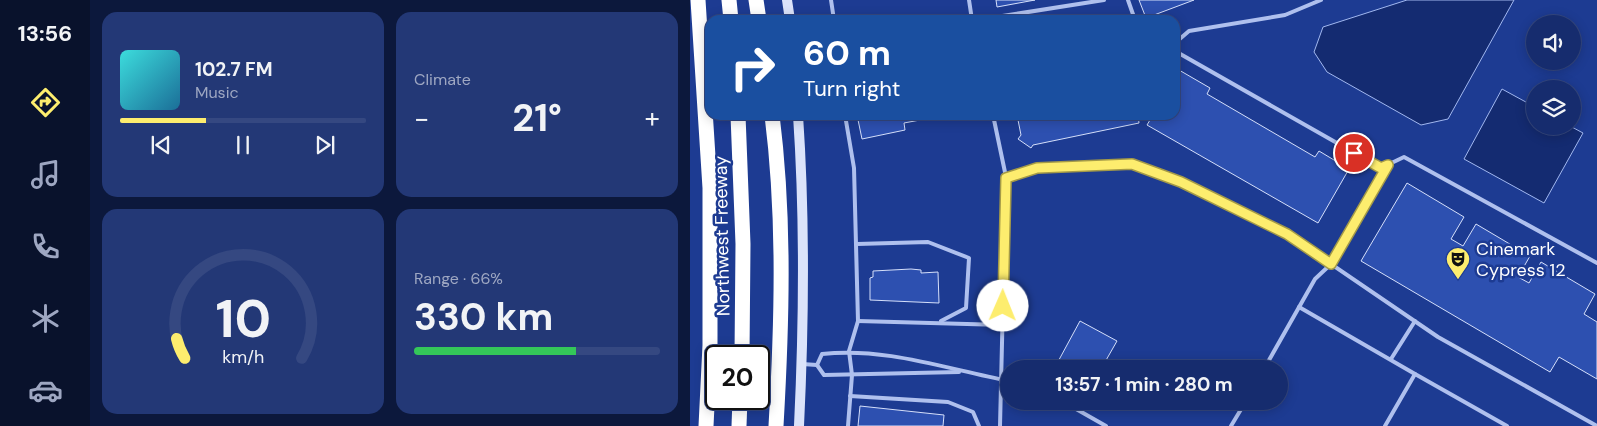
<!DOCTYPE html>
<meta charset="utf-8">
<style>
:root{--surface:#162c6e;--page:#233876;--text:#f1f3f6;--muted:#9ea7c2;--line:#354881;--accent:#fded6e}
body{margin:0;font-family:"DM Sans",sans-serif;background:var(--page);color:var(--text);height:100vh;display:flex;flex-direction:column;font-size:19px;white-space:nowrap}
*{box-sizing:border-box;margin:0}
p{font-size:16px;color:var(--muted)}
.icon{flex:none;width:28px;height:28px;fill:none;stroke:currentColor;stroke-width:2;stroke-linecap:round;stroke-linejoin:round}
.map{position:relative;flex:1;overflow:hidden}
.details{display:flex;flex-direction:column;gap:12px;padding:12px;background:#0c183c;width:600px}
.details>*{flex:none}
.guide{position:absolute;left:15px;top:15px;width:475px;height:105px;border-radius:15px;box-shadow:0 2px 12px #0003,0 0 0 1px var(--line);background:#1a4fa0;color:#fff;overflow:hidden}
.fabs{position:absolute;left:836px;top:15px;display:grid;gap:10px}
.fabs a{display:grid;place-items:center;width:55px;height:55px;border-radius:50%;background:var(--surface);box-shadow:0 2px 12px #0003,0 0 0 1px var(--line);font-size:25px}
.speed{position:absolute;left:15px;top:345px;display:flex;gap:10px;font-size:25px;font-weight:700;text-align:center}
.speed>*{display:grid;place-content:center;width:65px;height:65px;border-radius:50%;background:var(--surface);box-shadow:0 2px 12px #0003,0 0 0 1px var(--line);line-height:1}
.speed .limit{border:2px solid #111;border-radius:8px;background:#fff;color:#111}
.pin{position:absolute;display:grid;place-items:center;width:42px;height:42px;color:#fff;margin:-21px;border:2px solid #fff;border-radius:50%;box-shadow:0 1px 5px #0007}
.me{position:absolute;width:55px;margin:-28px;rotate:1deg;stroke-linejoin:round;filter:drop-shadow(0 0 4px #0008)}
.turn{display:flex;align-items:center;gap:18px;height:105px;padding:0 15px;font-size:22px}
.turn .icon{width:65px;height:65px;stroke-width:2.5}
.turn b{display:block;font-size:35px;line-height:42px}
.big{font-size:38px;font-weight:700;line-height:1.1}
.details .card{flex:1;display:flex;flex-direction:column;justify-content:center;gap:8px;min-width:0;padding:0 18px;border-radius:15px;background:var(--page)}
.details .dial{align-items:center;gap:0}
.dial svg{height:130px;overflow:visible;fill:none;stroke:var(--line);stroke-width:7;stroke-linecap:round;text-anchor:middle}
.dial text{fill:var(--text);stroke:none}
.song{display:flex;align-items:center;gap:15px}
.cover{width:60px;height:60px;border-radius:8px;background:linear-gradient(135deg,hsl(180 70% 55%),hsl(200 70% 35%))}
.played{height:5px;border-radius:2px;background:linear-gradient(90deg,var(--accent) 35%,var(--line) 35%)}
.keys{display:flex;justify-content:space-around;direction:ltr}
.heat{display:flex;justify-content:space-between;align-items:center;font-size:28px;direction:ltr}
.charge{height:8px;border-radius:4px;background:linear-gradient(90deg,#34c759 66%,var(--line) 0)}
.details .tiles{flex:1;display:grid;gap:12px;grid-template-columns:repeat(2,1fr)}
.trip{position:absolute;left:310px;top:360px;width:288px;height:50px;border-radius:25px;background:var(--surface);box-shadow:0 2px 12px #0003,0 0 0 1px var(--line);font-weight:700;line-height:50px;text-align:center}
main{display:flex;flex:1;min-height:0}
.tabs{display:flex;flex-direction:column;width:90px;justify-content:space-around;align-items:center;background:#09122c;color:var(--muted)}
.tabs .icon{width:35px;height:35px}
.tabs .active{color:var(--accent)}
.tabs b{font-size:22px;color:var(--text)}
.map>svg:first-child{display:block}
.water{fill:#142b71;stroke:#a2b8f0}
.building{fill:#2d50b0;stroke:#d5dffa}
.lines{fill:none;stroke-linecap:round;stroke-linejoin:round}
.service{stroke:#afc0ee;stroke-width:4}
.secondary{stroke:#dbe3fa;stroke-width:10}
.motorway{stroke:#fff;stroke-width:15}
.route-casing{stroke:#a49a48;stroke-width:12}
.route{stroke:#fded6e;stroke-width:9}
.labels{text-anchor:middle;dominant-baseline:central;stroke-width:5;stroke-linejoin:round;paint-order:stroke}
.street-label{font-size:18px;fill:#fff;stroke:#1d3b92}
.poi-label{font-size:18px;fill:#fff;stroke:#1d3b92;text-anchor:start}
</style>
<main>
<nav class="tabs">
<b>13:56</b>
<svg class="icon active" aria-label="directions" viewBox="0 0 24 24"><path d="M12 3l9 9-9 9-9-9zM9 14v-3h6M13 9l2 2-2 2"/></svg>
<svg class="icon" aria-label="music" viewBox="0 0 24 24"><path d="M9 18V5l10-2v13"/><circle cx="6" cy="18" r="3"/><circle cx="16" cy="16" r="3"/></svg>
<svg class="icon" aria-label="phone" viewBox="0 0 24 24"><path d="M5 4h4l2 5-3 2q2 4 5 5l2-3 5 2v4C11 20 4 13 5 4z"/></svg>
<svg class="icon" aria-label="climate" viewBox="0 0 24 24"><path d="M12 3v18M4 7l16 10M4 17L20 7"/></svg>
<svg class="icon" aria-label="car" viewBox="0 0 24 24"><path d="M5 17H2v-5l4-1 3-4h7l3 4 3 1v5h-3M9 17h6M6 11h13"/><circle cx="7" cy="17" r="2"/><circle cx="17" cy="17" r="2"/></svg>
</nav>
<section class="details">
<div class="tiles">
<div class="card">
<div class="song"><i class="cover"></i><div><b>102.7 FM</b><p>Music</p></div></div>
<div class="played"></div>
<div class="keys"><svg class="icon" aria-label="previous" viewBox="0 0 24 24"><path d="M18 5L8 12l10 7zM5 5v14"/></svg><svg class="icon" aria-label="pause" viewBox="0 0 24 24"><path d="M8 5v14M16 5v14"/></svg><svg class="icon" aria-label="next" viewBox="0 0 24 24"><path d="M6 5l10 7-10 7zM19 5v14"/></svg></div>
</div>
<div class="card"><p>Climate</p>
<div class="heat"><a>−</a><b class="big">21°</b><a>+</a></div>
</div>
<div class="card dial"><svg viewBox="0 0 100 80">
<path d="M14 69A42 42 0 1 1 86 69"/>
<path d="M14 69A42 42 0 0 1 9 57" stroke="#fded6e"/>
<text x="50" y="56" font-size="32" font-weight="700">10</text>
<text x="50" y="72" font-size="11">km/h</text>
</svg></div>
<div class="card"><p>Range · 66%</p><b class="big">330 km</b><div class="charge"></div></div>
</div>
</section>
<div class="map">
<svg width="907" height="426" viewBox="0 0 907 426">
<rect width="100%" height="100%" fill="#1d3b92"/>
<g class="water">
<path d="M717 0H824L758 119 731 125 637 72 624 52 633 27Z"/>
<path d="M812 89 845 107V126H880L893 133 854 203 774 159Z"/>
</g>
<g class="building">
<path d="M306 0H345L307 7Z"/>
<path d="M449 0H504L456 18Z"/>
<path d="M489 70 520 88 517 94 625 157 629 151 659 169 628 223 457 125 463 115H485V77Z"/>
<path d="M167 115H229L230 120 214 123 215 130 172 139Z"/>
<path d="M327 115H448L449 123 343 145 341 148 328 139 331 135Z"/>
<path d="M717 183 774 217 761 239 773 246 786 224 840 256 828 277 839 283 851 262 905 294 894 314 907 322V379L869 357 860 372 671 261Z"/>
<path d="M221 269 231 270V273L248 272 249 303 180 300V278L183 277V271Z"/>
<path d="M390 321 427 341 411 369H364Z"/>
<path d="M170 406 254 415 253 426H168Z"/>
</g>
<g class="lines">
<g class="service">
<path d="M141 0 144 20"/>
<path d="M279 0 282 20"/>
<path d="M438 0 445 20"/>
<path d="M287 20 414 0"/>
<path d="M485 43 499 31 595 15 631 0"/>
<path d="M485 51 691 168 714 157 907 263"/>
<path d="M155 115 164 168 168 321 159 351 162 375 158 426"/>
<path d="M303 115 316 177 347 168 441 164 491 182 597 234 748 337 907 426"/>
<path d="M167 244 238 242 279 258 276 308 251 321"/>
<path d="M609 307 725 374 695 426"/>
<path d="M168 321 313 325"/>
<path d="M701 359 725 321"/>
<path d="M112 364 127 365"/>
<path d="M127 365 132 354C196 347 256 369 319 381"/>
<path d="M127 365 134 375 269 372"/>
<path d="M574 369 625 279 641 264 697 165"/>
<path d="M725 374 817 426"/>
<path d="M160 396 258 402 283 412 289 426"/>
<path d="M372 401 416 426"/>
<path d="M310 426 316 177"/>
<path d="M541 426 556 401"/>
</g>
<g class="secondary">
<path d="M97 0 100 20"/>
<path d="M108 115C115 218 114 323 109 426"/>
</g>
<g class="motorway">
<path d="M8 0 20 188V345L16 426"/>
<path d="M39 0 41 20"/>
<path d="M66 0 69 20"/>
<path d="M48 115 53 244 52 356"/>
<path d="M82 115C95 218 92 322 86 426"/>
<path d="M49 426 50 399"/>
</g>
</g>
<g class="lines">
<g class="route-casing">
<path id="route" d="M313 306 316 178 347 168 442 164 491 182 597 234 641 264 698 165 691 168 664 153"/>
</g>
<use href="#route" class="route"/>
</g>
<defs>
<g id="theatre-pin" transform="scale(1.25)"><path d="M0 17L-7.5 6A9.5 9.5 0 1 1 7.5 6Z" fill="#fded6e" stroke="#1d3b92"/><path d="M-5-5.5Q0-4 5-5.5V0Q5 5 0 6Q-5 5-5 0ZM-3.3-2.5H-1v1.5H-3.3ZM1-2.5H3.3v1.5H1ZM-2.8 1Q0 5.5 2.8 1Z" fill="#111"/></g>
</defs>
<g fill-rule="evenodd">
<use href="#theatre-pin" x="768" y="259"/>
</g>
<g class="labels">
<g class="street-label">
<text transform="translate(32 236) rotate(-91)">Northwest Freeway</text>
</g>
<g class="poi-label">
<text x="786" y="249">Cinemark<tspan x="786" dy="21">Cypress 12</tspan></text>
</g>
</g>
</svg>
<div class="fabs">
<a><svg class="icon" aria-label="sound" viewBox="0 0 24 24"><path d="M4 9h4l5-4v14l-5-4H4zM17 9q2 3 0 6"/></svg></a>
<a><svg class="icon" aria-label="layers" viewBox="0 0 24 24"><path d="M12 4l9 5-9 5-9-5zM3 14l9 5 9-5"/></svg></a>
</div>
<div class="speed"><div class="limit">20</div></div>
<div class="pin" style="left:664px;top:153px;background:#d93025"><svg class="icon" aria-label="arrive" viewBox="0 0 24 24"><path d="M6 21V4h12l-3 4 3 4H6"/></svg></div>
<svg class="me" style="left:313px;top:306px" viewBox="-20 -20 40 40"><circle r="19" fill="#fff"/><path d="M0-13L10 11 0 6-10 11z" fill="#fded6e"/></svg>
<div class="trip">13:57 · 1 min · 280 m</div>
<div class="guide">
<div class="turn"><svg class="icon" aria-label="right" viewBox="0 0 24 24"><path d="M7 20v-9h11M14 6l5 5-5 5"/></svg><div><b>60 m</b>Turn right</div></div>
</div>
</div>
</main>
